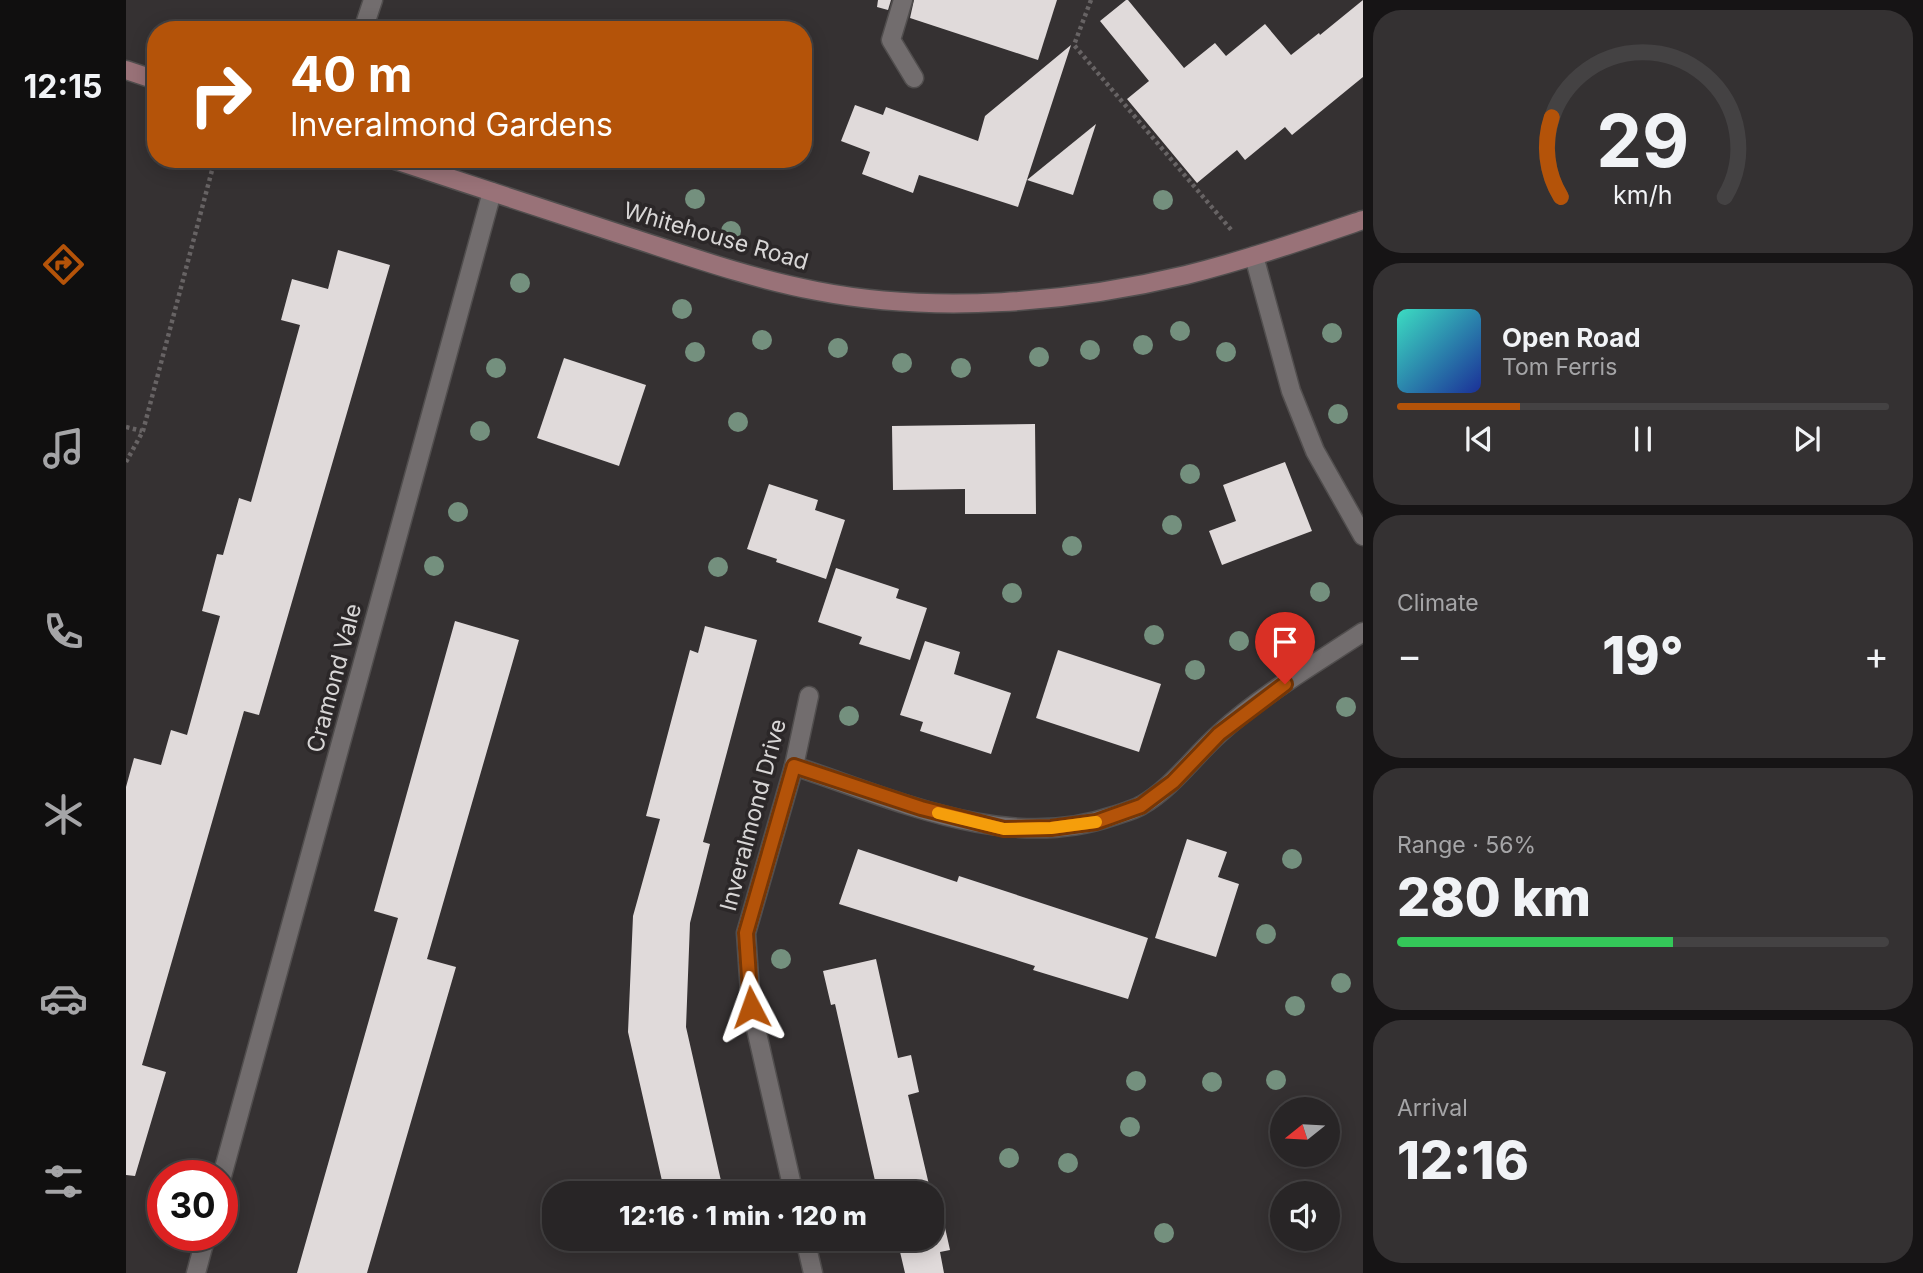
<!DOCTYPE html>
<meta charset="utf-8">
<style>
:root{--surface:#282526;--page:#343132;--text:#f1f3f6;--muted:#a5a5a7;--line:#444243;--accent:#b45309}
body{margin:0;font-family:Inter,sans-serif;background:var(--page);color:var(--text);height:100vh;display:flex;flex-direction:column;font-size:26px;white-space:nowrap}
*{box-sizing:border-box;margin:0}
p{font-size:23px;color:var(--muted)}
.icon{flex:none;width:38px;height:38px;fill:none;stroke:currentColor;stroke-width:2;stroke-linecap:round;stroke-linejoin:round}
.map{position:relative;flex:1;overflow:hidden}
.sheet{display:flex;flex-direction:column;gap:10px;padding:10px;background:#161415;width:560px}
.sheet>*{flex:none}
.guide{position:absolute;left:21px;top:21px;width:665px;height:147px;border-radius:28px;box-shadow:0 4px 18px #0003,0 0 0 2px var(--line);background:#b45309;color:#fff;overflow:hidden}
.needle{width:46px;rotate:252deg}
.fabs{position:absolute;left:1144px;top:1097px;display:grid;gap:14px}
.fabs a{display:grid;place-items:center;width:70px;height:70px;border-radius:50%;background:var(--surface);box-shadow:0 4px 18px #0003,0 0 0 2px var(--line);font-size:35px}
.speed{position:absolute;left:21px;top:1160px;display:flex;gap:14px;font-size:35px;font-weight:700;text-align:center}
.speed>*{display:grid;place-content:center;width:91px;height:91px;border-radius:50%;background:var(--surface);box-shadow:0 4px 18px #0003,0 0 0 2px var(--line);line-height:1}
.speed .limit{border:10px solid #d22;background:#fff;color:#111}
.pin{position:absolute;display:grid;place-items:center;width:60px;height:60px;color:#fff;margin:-72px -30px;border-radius:50% 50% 50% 0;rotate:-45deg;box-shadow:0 0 7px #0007}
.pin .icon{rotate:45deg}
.me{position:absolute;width:77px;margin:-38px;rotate:356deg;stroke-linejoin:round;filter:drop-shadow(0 0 5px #0008)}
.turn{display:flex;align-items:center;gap:24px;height:147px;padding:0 28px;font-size:32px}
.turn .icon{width:91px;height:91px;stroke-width:2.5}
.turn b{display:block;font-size:49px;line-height:60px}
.big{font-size:52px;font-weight:800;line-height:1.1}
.sheet .widget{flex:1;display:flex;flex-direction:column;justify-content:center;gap:10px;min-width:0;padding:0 24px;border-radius:28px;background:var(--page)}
.sheet .dial{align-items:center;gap:0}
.dial svg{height:182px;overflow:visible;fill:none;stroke:var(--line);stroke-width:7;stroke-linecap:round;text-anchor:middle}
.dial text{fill:var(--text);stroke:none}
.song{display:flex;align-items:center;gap:21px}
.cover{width:84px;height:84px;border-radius:10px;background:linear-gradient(135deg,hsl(170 70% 55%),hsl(230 70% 35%))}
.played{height:7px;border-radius:4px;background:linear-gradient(90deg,var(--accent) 25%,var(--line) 25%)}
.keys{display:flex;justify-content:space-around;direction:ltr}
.heat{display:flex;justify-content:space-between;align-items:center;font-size:38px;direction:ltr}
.charge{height:10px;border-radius:5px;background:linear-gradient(90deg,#34c759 56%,var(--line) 0)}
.trip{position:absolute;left:416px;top:1181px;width:402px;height:70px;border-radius:28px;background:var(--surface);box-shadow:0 4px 18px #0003,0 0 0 2px var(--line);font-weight:800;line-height:70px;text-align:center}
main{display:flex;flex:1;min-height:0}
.menu{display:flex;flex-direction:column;width:126px;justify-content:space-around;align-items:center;background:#100f0f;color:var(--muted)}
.menu .icon{width:49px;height:49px}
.menu .selected{color:var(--accent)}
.menu b{font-size:32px;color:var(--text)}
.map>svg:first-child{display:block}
.building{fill:#e0dada}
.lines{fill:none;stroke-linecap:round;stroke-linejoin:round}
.lane-casing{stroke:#514e4e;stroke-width:21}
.street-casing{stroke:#514e4e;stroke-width:21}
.secondary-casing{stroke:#514e4e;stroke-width:21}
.path{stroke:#676364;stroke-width:4.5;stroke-dasharray:3.5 3.5;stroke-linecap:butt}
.lane{stroke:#726d6e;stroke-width:18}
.street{stroke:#726d6e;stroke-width:18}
.secondary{stroke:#997278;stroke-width:18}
.tree{fill:#74907e}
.route-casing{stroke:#753606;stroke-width:18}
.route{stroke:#b45309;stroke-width:12}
.slow{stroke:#f59e0b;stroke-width:12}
.labels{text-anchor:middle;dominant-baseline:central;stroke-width:7;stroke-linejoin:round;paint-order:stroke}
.street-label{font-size:23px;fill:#d8d6d6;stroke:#2b2728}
</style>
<main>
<nav class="menu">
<b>12:15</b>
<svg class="icon selected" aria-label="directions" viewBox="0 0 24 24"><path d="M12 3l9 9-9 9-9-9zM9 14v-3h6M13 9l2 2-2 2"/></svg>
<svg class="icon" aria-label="music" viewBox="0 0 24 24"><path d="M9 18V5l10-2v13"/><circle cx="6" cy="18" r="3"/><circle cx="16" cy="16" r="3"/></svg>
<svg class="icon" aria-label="phone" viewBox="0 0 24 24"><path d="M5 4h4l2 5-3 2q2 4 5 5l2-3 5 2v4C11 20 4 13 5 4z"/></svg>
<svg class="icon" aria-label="climate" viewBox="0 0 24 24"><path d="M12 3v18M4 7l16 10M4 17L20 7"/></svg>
<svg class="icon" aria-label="car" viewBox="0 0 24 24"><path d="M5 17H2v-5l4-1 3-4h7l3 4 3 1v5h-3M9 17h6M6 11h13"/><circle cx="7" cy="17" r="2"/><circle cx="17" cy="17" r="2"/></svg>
<svg class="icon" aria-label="filters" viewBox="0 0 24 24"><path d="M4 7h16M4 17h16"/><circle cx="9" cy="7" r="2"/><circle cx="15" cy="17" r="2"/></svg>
</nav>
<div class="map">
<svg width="1237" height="1273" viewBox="0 0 1237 1273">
<rect width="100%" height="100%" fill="#353132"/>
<g class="building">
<path d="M752 0H765L762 10 751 7Z"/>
<path d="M788 0H931L912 60 784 18Z"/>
<path d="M1000 0H1002L1058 68 1089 43 1100 56 1139 24 1165 55 1193 33 1194 35 1237 0V77L1166 135 1159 127 1119 160 1111 150 1071 183 1001 99 1023 81 974 21Z"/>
<path d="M945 45 892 207 793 175 787 193 736 174 744 152 715 141 729 105 757 115 760 107 852 141 859 116Z"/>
<path d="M970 124 947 195 901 180Z"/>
<path d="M212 250 264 265 133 715 118 711 16 1065 40 1072 9 1176 0 1175V787L8 758 35 765 45 730 61 735 94 616 76 611 91 554 97 555 113 498 125 502 174 325 155 320 166 279 202 289Z"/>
<path d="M438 358 520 385 493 466 411 438Z"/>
<path d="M909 424 910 514H839V489L767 490 766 426Z"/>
<path d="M1159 462 1186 531 1096 565 1083 531 1110 521 1097 485Z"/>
<path d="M643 484 692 500 689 510 719 520 700 579 650 562 651 559 621 549Z"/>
<path d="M710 568 773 589 770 598 801 608 784 660 733 644 736 637 692 622Z"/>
<path d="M329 621 393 640 301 959 330 967 241 1273H171L272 918 248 911Z"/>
<path d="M579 626 631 640 577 842 584 844 564 923 560 1027 598 1194H539L502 1032 507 916 534 819 520 816 564 650 572 653Z"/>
<path d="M799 641 834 652 828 674 885 693 865 754 794 731 797 722 774 715Z"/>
<path d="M932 650 1035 684 1013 752 910 718Z"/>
<path d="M1061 839 1101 852 1092 877 1113 884 1090 957 1029 938Z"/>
<path d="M732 849 831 882 833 876 1022 938 1002 999 907 970 909 966 713 904Z"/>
<path d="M750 959 772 1058 785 1055 793 1092 782 1095 804 1189 810 1187 824 1250 814 1252 818 1273H779L771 1239H807V1194H752L709 1004 705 1005 697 971Z"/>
<path d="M549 1239H583L551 1246Z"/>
</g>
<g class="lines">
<g class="lane-casing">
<path id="lane" d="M777 0 765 40 788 78"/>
</g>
<g class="street-casing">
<g id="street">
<path d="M237 30 247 0"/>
<path d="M1128 256 1165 391 1189 451 1237 536"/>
<path d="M668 766C768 799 881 853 987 816 996 813 1008 810 1016 805 1047 787 1067 757 1094 733 1137 694 1189 664 1237 632"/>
<path d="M96 1176 366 192"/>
<path d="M668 1194 625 1007 620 933 668 766 683 696"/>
<path d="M679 1239 687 1273"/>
<path d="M70 1273 80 1236"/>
</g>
</g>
<g class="secondary-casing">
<g id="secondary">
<path d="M0 70 30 80"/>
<path d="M266 159C345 185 424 211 503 237 565 257 627 279 691 291 809 314 943 303 1060 275 1120 260 1178 240 1237 220"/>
</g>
</g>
<g class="path">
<path d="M965 0 948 45 1107 232"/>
<path d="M0 427 16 431"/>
<path d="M0 462 17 431 89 159"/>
</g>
<use href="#lane" class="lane"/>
<use href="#street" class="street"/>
<use href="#secondary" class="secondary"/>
</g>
<g class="tree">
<circle cx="569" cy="199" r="10"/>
<circle cx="1037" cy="200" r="10"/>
<circle cx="605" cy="231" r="10"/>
<circle cx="394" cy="283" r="10"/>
<circle cx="556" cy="309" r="10"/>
<circle cx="1054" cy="331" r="10"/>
<circle cx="1206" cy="333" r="10"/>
<circle cx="636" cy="340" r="10"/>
<circle cx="1017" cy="345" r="10"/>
<circle cx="712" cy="348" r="10"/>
<circle cx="964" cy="350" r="10"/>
<circle cx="569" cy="352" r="10"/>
<circle cx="1100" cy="352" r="10"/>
<circle cx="913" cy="357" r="10"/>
<circle cx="776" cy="363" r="10"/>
<circle cx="370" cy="368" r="10"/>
<circle cx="835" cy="368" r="10"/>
<circle cx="1212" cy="414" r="10"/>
<circle cx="612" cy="422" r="10"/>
<circle cx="354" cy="431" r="10"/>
<circle cx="1064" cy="474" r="10"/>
<circle cx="332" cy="512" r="10"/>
<circle cx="1046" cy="525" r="10"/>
<circle cx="946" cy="546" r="10"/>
<circle cx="308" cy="566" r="10"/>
<circle cx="592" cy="567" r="10"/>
<circle cx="1194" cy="592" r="10"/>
<circle cx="886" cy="593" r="10"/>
<circle cx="1028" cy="635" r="10"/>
<circle cx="1113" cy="641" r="10"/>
<circle cx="1069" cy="670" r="10"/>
<circle cx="1220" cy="707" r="10"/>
<circle cx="723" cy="716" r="10"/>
<circle cx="1166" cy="859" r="10"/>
<circle cx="1140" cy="934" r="10"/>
<circle cx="655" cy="959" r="10"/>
<circle cx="1215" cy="983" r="10"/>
<circle cx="1169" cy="1006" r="10"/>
<circle cx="1150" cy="1080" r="10"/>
<circle cx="1010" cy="1081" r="10"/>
<circle cx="1086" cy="1082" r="10"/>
<circle cx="1004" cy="1127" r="10"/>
<circle cx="883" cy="1158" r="10"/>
<circle cx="942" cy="1163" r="10"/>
<circle cx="1038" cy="1233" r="10"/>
</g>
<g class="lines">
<g class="route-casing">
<path id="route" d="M625 1007 620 933 668 766 795 808 878 829 925 828 970 822 1015 806 1047 782 1093 734 1159 684"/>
</g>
<use href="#route" class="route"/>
<path class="slow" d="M812 813 878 829 925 828 970 822"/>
</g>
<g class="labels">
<g class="street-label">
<text transform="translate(590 236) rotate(16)">Whitehouse Road</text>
<text transform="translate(208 678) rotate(-75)">Cramond Vale</text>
<text transform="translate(627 815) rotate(-75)">Inveralmond Drive</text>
</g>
</g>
</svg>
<div class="fabs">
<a><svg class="needle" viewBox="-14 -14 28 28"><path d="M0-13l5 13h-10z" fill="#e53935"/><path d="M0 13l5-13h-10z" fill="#a5a5a7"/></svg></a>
<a><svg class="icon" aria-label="sound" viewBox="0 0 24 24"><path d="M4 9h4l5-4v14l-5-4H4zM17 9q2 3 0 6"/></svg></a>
</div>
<div class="speed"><div class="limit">30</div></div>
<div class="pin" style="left:1159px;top:684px;background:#d93025"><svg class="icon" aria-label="arrive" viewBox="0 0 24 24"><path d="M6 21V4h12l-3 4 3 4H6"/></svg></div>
<svg class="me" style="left:625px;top:1007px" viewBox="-20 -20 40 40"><path d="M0-17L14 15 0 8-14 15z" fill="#b45309" stroke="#fff" stroke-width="4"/></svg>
<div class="trip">12:16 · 1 min · 120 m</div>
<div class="guide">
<div class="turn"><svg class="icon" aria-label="right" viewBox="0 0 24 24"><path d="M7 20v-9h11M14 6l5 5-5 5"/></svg><div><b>40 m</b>Inveralmond Gardens</div></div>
</div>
</div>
<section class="sheet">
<div class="widget dial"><svg viewBox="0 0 100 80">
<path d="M14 69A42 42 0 1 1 86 69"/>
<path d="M14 69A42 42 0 0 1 10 34" stroke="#b45309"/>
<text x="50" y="56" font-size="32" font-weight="700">29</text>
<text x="50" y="72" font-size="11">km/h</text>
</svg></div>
<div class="widget">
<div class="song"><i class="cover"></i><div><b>Open Road</b><p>Tom Ferris</p></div></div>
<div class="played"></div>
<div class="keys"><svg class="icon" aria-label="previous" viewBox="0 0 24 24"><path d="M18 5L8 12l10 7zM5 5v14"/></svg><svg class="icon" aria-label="pause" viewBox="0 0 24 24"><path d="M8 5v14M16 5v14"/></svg><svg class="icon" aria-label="next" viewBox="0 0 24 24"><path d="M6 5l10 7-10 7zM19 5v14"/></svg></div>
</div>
<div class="widget"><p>Climate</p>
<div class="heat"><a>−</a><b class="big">19°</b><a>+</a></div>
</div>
<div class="widget"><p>Range · 56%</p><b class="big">280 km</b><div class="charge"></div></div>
<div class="widget"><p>Arrival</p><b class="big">12:16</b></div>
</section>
</main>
